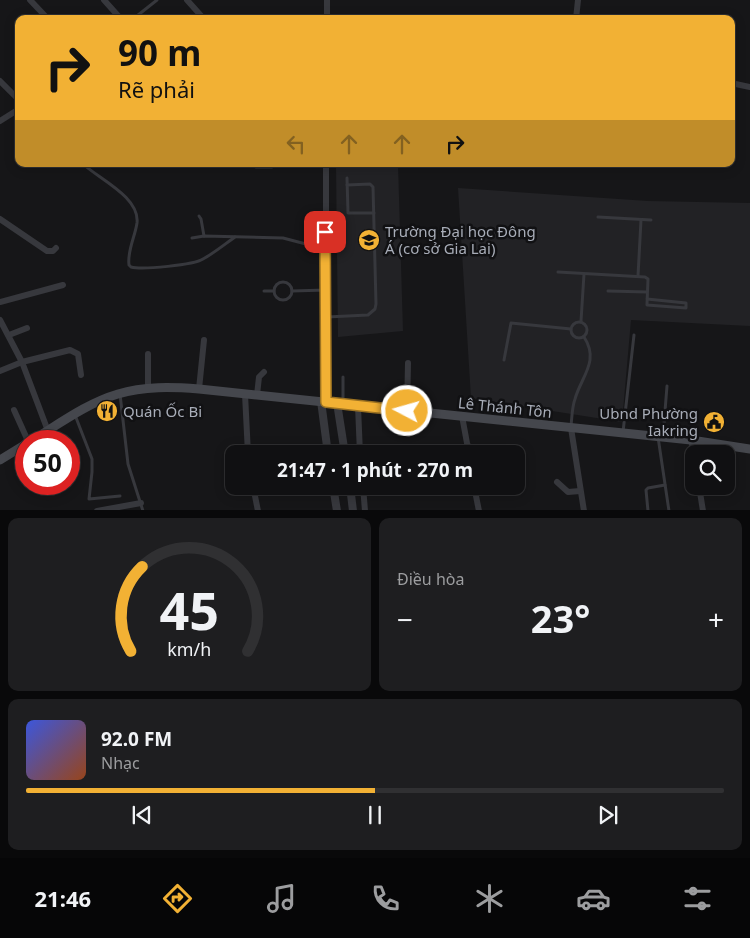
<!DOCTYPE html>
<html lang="vi">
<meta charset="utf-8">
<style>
:root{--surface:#101012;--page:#1e1e20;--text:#f1f3f6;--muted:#9c9d9f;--line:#303032;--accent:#f2b134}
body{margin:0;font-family:"Noto Sans",sans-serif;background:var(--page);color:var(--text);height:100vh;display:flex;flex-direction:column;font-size:19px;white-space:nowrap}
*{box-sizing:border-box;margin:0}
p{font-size:16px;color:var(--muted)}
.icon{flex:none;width:28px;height:28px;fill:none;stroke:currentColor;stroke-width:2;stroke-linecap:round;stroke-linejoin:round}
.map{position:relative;height:510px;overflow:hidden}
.details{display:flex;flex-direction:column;gap:8px;padding:8px;background:#09090a;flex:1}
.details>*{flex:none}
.top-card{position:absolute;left:15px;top:15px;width:720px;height:152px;border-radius:10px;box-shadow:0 2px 12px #0003,0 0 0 1px var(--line);background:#f2b134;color:#111;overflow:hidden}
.tools{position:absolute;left:685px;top:445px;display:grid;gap:10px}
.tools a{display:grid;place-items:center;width:50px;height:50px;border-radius:10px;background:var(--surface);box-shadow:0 2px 12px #0003,0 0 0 1px var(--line);font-size:25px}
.speed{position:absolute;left:15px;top:430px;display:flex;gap:10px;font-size:25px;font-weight:700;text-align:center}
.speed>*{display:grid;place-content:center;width:65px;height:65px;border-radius:50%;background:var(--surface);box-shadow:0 2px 12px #0003,0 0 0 1px var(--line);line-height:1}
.speed .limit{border:8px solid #d22;background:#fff;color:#111}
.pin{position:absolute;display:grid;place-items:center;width:42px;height:42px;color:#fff;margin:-21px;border-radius:10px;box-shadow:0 2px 8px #0006}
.me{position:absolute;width:55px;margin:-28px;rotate:276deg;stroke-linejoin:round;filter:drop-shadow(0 0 4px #0008)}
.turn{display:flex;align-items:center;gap:18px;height:105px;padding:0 20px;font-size:22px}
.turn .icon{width:65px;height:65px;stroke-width:2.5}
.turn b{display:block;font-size:35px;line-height:42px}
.lanes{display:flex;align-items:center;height:48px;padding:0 20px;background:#0003;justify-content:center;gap:25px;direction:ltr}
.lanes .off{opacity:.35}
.big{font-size:38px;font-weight:700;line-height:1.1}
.details .widget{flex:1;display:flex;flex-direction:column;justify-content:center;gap:8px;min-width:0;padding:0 18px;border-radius:10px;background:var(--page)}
.details .dial{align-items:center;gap:0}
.dial svg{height:130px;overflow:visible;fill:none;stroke:var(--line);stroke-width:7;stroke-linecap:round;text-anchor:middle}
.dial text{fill:var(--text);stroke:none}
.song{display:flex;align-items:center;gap:15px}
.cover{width:60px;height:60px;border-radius:8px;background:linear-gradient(135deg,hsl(230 70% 55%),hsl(20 70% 35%))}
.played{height:5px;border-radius:2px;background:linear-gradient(90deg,var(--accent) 50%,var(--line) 50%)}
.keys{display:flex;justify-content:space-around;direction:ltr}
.heat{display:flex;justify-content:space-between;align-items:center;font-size:28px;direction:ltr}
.details .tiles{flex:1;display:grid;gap:8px;grid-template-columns:1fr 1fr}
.widget:last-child{grid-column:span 2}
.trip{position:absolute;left:225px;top:445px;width:300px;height:50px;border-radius:10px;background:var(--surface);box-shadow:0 2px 12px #0003,0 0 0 1px var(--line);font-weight:700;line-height:50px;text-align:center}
.menu{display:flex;height:80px;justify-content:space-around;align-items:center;background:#060607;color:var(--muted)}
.menu .icon{width:35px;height:35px}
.menu .on{color:var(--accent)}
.menu b{font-size:22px;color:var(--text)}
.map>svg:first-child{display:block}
.built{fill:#222225}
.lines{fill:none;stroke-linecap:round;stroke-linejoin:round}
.service{stroke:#37383d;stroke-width:3}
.minor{stroke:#37383d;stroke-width:6}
.tertiary{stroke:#37383d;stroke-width:8}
.secondary{stroke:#45474d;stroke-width:9}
.route-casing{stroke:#9d7322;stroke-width:12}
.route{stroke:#f2b134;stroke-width:9}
.labels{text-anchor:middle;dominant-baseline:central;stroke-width:5;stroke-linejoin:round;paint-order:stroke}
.poi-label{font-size:15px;fill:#a8adb8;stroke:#111113;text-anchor:start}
.street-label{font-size:15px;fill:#a8adb8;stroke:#111113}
</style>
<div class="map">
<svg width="750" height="511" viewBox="0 0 750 511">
<rect width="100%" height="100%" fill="#161618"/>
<g class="built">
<path d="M336 164H398L403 331 338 337Z"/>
<path d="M458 188 648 201 750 203V326L631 320 622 422 471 398Z"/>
</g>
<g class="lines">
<g class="service">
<path d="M133 19 157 0"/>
<path d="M83 164C99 179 140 197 137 223 135 237 127 251 129 265L131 267C142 270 194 265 203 259 214 253 225 244 235 237"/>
<path d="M256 167H272L278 164"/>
<path d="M347 178 348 213H374"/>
<path d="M199 216 201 219 204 236"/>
<path d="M598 217 651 220"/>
<path d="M192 238 204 236 283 238 325 249"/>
<path d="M558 272 645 277 648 279 647 304V305L686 308V303L647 299"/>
<path d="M638 276 641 220"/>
<circle cx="283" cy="291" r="9"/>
<path d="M264 291H274"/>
<path d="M292 291 326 290"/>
<path d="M608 291 647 292"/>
<path d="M327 317 368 315 375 309 376 304 373 187 370 184 347 185"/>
<path d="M581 321 584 274"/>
<circle cx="579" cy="330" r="8"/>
<path d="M504 360 511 323 571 329"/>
<path d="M343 377V403"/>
<path d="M120 394 128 464 143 511"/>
<path d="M75 415 92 459V472L89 499 120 496"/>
<path d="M571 426C572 417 572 407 575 399 581 377 600 361 584 337"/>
<path d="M623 432 634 335"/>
<path d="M663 436 667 386"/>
<path d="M658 437 669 511"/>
<path d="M648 511 646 490 648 488 665 485"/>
</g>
<g class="minor">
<path d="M30 0 48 19"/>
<path d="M104 0 121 19"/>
<path d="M187 0 204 19"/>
<path d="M327 0V19"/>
<path d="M576 19 578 0"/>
<path d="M0 81 19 100"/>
<path d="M731 83 750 87"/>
<path d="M0 121 19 109"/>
<path d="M326 164V402"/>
<path d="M0 219 47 251H53L56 248"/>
<path d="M0 302 63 285"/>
<path d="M0 320 22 362 48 431"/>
<path d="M9 335 27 328"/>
<path d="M148 354V388"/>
<path d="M0 371 22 362 70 350 78 354 81 375"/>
<path d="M199 389 204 340"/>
<path d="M245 394 248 454"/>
<path d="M257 395 259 377 264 372"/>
<path d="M358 406 360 454"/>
<path d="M14 410 28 441"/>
<path d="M407 411 408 363"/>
<path d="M462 416 469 454"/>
<path d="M571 428 584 511"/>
<path d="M691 440 694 454"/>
<path d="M467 445 479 454"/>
<path d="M557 482 568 492 580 491"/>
<path d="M253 486 258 511"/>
<path d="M363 486 365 511"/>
<path d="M474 486 479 511"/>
<path d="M699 486 703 511"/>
<path d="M97 511 141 503"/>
</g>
<g class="tertiary">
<path d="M321 401 328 454"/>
<path d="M337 403 345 454"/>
<path d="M333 486 337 511"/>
<path d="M350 486 353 511"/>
</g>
<g class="secondary">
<path d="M31 441C59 424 87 403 118 394 144 386 172 387 199 389L691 440 750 449"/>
<path d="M0 460 26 444"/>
</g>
</g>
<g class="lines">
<g class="route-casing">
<path id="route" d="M325 232 326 402 407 411"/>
</g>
<use href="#route" class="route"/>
</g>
<defs>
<g id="university-disc" transform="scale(1.125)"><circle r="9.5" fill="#f2b134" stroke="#111113"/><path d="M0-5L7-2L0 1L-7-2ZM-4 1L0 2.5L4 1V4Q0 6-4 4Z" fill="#111"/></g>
<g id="restaurant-disc" transform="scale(1.125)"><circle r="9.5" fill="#f2b134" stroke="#111113"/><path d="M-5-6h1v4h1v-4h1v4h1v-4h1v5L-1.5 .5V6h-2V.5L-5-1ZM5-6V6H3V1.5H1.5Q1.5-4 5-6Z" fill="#111"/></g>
<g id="civic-disc" transform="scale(1.125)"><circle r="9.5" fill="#f2b134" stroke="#111113"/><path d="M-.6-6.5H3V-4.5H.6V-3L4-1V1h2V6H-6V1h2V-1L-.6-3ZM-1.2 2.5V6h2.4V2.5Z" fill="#111"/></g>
</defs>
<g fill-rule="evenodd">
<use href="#university-disc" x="369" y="240"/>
<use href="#restaurant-disc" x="107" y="411"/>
<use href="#civic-disc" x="714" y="422"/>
</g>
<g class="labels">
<g class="poi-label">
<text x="385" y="231">Trường Đại học Đông<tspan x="385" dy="17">Á (cơ sở Gia Lai)</tspan></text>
<text x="123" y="411">Quán Ốc Bi</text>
<text x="698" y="413" text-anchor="end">Ubnd Phường<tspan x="698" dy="17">Iakring</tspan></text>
</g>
<g class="street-label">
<text transform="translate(505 407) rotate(6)">Lê Thánh Tôn</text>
</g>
</g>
</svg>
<div class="tools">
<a><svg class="icon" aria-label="search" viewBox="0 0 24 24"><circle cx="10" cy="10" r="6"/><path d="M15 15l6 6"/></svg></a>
</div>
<div class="speed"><div class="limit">50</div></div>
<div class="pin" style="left:325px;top:232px;background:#d93025"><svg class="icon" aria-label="arrive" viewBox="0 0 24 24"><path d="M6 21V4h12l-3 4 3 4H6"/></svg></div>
<svg class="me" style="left:407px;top:411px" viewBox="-20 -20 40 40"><circle r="17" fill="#f2b134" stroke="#fff" stroke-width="3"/><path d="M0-11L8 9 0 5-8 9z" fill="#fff"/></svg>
<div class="trip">21:47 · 1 phút · 270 m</div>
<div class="top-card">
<div class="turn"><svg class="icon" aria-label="right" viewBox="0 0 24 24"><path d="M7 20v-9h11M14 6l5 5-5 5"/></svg><div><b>90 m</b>Rẽ phải</div></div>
<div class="lanes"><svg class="icon off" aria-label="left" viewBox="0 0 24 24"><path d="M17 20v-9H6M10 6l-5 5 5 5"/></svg><svg class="icon off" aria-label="ahead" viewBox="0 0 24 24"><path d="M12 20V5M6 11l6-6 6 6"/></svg><svg class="icon off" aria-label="ahead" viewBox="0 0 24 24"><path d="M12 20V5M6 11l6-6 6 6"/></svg><svg class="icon" aria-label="right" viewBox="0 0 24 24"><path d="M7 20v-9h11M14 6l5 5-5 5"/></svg></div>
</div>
</div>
<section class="details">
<div class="tiles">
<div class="widget dial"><svg viewBox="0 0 100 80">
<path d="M14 69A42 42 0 1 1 86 69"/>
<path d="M14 69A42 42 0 0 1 21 17" stroke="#f2b134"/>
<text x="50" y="56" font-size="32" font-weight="700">45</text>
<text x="50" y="72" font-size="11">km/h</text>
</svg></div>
<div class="widget"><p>Điều hòa</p>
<div class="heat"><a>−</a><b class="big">23°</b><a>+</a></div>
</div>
<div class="widget">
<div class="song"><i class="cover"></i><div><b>92.0 FM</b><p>Nhạc</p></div></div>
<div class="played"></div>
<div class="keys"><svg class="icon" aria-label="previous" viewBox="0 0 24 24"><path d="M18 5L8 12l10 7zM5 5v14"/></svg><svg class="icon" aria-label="pause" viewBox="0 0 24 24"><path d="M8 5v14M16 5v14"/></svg><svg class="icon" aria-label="next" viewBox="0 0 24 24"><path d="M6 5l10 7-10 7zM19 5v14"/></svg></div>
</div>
</div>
</section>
<nav class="menu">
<b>21:46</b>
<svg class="icon on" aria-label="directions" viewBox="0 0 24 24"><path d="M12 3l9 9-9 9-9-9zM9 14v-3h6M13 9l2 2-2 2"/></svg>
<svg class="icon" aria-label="music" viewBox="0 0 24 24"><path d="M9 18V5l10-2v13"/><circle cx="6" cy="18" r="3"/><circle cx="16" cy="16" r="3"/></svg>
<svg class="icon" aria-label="phone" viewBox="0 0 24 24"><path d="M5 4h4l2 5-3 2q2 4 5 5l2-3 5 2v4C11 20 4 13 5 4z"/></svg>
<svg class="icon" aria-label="climate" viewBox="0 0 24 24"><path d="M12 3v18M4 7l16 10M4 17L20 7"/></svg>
<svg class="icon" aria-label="car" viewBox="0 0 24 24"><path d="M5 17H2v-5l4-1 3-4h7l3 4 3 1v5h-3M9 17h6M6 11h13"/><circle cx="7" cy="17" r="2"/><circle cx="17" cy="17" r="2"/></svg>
<svg class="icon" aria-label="filters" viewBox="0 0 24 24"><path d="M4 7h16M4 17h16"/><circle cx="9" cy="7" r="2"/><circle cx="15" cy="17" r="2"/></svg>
</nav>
